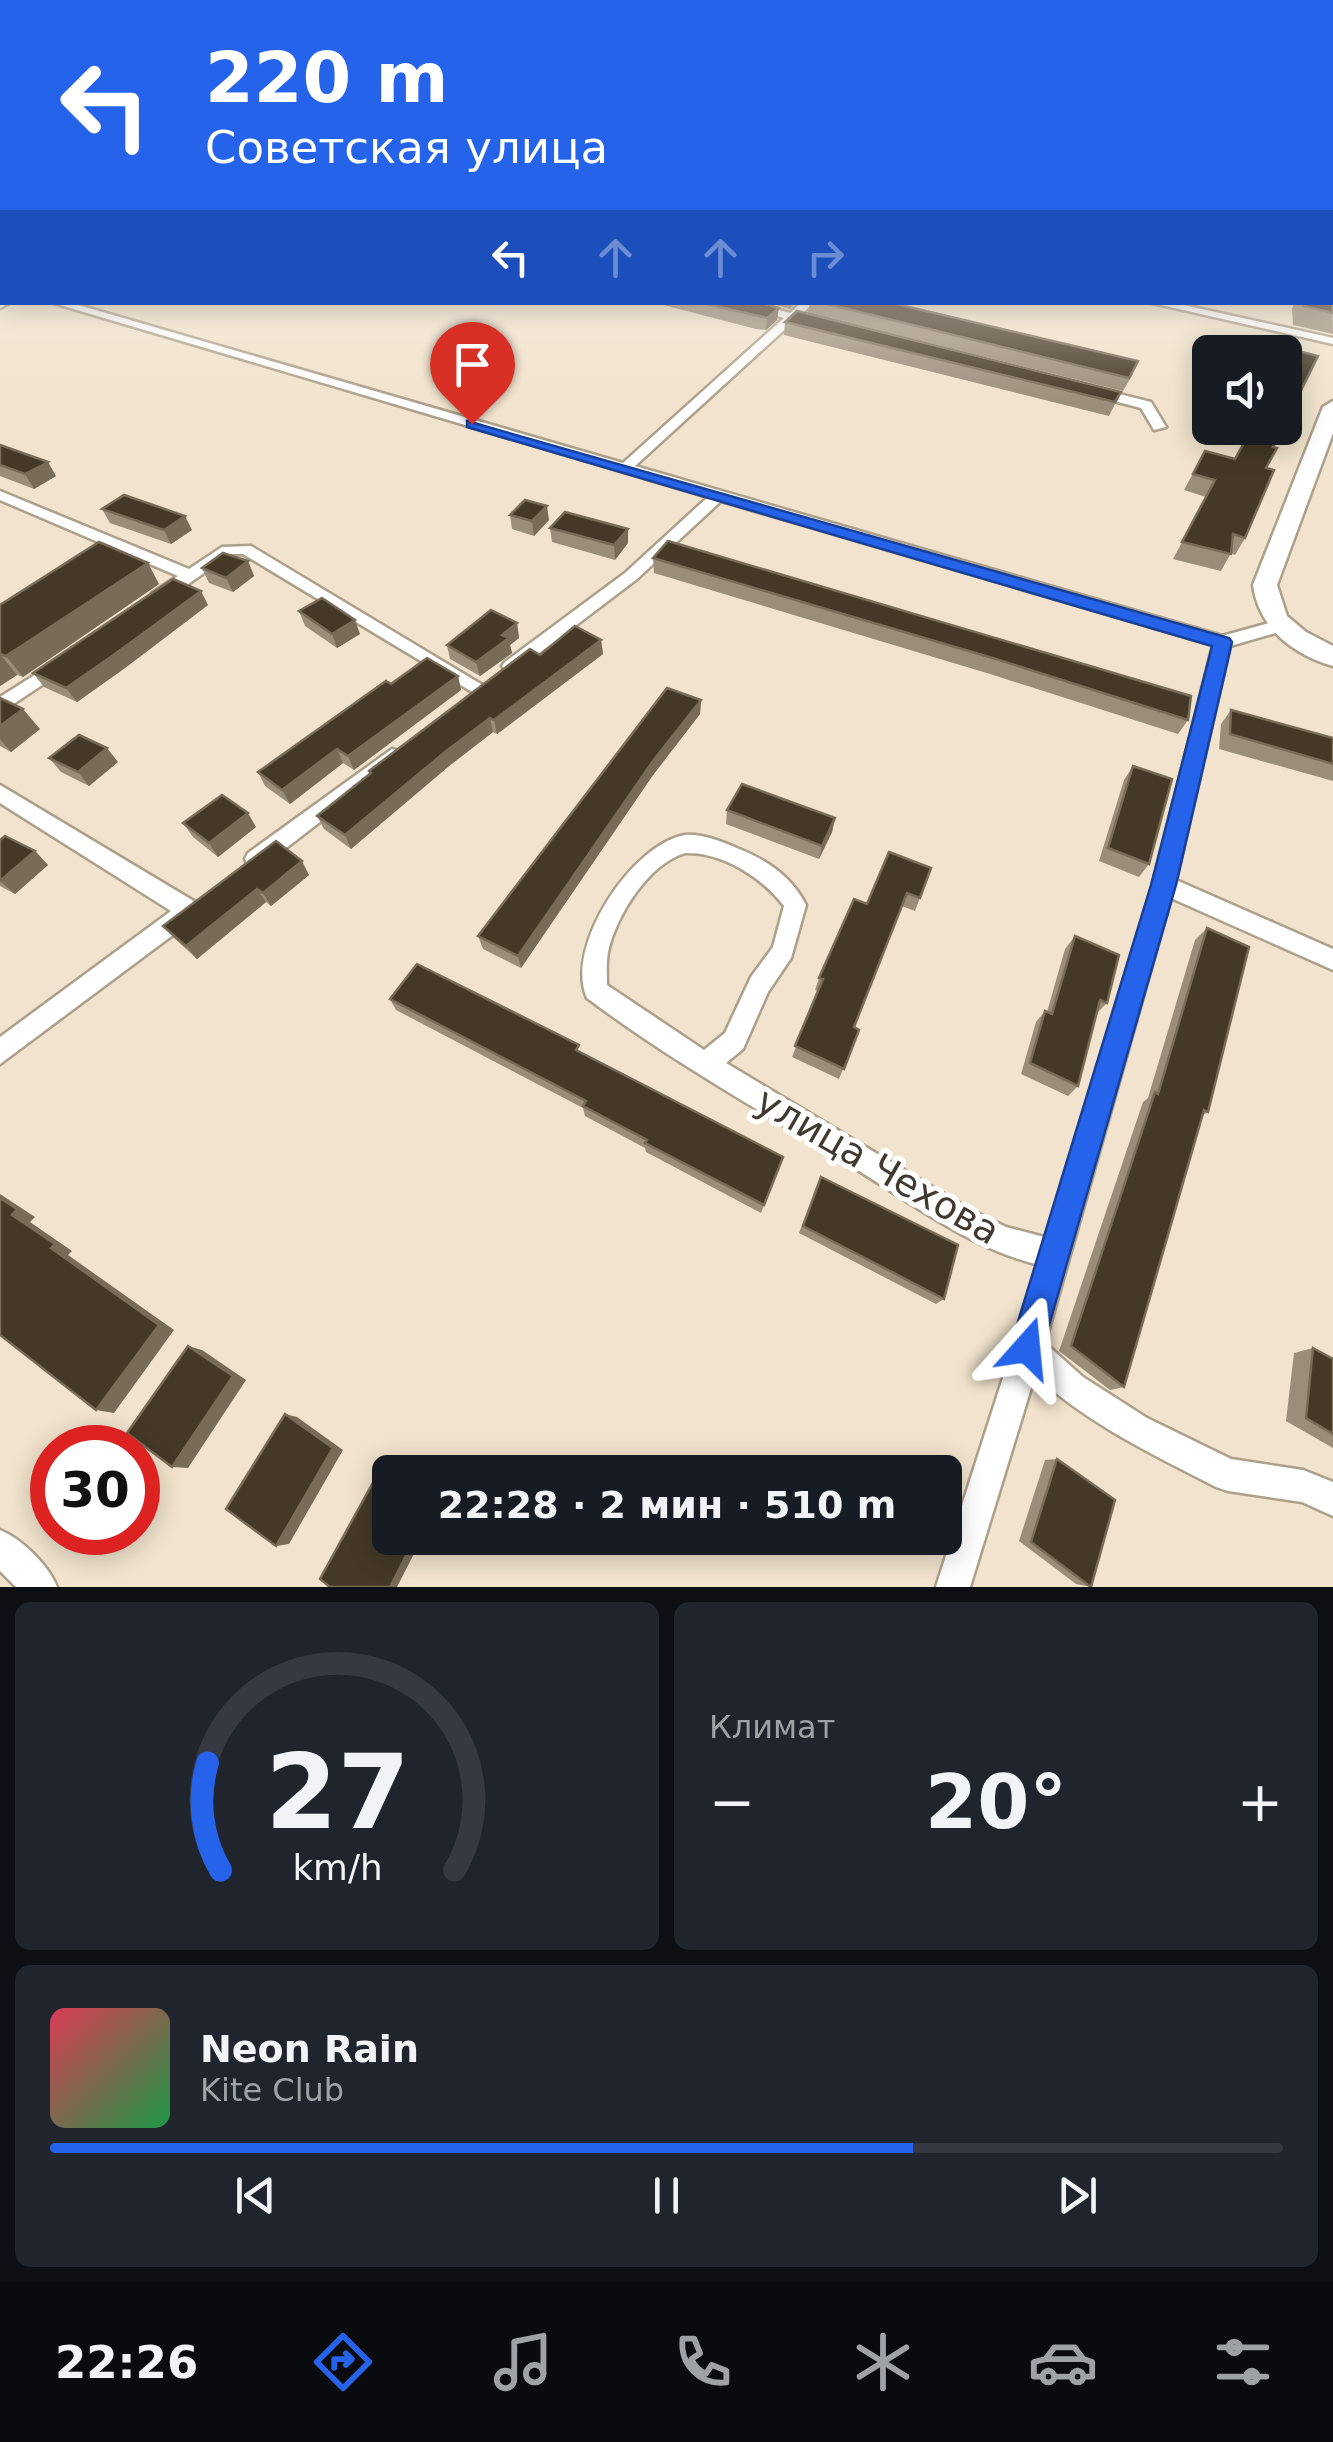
<!DOCTYPE html>
<html lang="ru">
<meta charset="utf-8">
<style>
:root{--surface:#171b24;--page:#20242c;--text:#f1f3f6;--muted:#9ea1a6;--line:#363941;--accent:#2563eb}
body{margin:0;font-family:"DejaVu Sans",sans-serif;background:var(--page);color:var(--text);height:100vh;display:flex;flex-direction:column;font-size:38px;white-space:nowrap}
*{box-sizing:border-box;margin:0}
p{font-size:32px;color:var(--muted)}
.icon{flex:none;width:55px;height:55px;fill:none;stroke:currentColor;stroke-width:2;stroke-linecap:round;stroke-linejoin:round}
.map{position:relative;height:1587px;overflow:hidden}
.drawer{display:flex;flex-direction:column;gap:15px;padding:15px;background:#0d0f14;flex:1}
.drawer>*{flex:none}
.guide{position:absolute;left:0px;top:0px;width:1335px;height:305px;box-shadow:0 5px 25px #0003;background:#2563eb;color:#fff;overflow:hidden}
.controls{position:absolute;left:1192px;top:335px;display:grid;gap:20px}
.controls a{display:grid;place-items:center;width:110px;height:110px;border-radius:15px;background:var(--surface);box-shadow:0 5px 25px #0003;font-size:50px}
.speed{position:absolute;left:30px;top:1425px;display:flex;gap:20px;font-size:50px;font-weight:700;text-align:center}
.speed>*{display:grid;place-content:center;width:130px;height:130px;border-radius:50%;background:var(--surface);box-shadow:0 5px 25px #0003;line-height:1}
.speed .limit{border:15px solid #d22;background:#fff;color:#111}
.pin{position:absolute;display:grid;place-items:center;width:85px;height:85px;color:#fff;margin:-102px -42px;border-radius:50% 50% 50% 0;rotate:-45deg;box-shadow:0 0 10px #0007}
.pin .icon{rotate:45deg}
.me{position:absolute;width:110px;margin:-55px;rotate:18deg;stroke-linejoin:round;filter:drop-shadow(0 0 8px #0008)}
.turn{display:flex;align-items:center;gap:35px;height:210px;padding:0 40px;font-size:45px}
.turn .icon{width:130px;height:130px;stroke-width:2.5}
.turn b{display:block;font-size:70px;line-height:85px}
.lanes{display:flex;align-items:center;height:95px;padding:0 40px;background:#0003;justify-content:center;gap:50px;direction:ltr}
.lanes .off{opacity:.35}
.big{font-size:75px;font-weight:700;line-height:1.1}
.drawer .card{flex:1;display:flex;flex-direction:column;justify-content:center;gap:15px;min-width:0;padding:0 35px;border-radius:15px;background:var(--page)}
.drawer .dial{align-items:center;gap:0}
.dial svg{height:260px;overflow:visible;fill:none;stroke:var(--line);stroke-width:7;stroke-linecap:round;text-anchor:middle}
.dial text{fill:var(--text);stroke:none}
.song{display:flex;align-items:center;gap:30px}
.cover{width:120px;height:120px;border-radius:15px;background:linear-gradient(135deg,hsl(350 70% 55%),hsl(140 70% 35%))}
.played{height:10px;border-radius:5px;background:linear-gradient(90deg,var(--accent) 70%,var(--line) 70%)}
.keys{display:flex;justify-content:space-around;direction:ltr}
.heat{display:flex;justify-content:space-between;align-items:center;font-size:55px;direction:ltr}
.drawer .tiles{flex:1;display:grid;gap:15px;grid-template-columns:1fr 1fr}
.card:last-child{grid-column:span 2}
.trip{position:absolute;left:372px;top:1455px;width:590px;height:100px;border-radius:15px;background:var(--surface);box-shadow:0 5px 25px #0003;font-weight:700;line-height:100px;text-align:center}
.tabs{display:flex;height:160px;justify-content:space-around;align-items:center;background:#090b0e;color:var(--muted)}
.tabs .icon{width:70px;height:70px}
.tabs .current{color:var(--accent)}
.tabs b{font-size:45px;color:var(--text)}
.map>svg:first-child{display:block}
.lines{fill:none;stroke-linecap:round;stroke-linejoin:round}
.river{fill:#94a3bc;fill-rule:evenodd}
.minor-casing{stroke:#aca08a;stroke-width:5}
.secondary-casing{stroke:#aca08a;stroke-width:5}
.minor{fill:#fff;fill-rule:evenodd}
.secondary{fill:#fff;fill-rule:evenodd}
.wall{fill:#9a8e7a}
.shaded-wall{fill:#786c58}
.building{fill:#443926;stroke:#786c58;stroke-width:2.5}
.route{fill:#2563eb;stroke:#184099;stroke-width:2.5}
.labels{text-anchor:middle;dominant-baseline:central;stroke-width:10;stroke-linejoin:round;paint-order:stroke}
.near-street-label{font-size:38px;fill:#403a31;stroke:#fff}
</style>
<div class="map">
<svg width="1333" height="1587" viewBox="0 0 1333 1587">
<rect width="100%" height="100%" fill="#f1e3cd"/>
<g class="lines">
<rect class="river" x="1332" y="253" width="1" height="14"/>
<g class="minor-casing">
<g id="minor">
<rect x="1332" y="190" width="1" height="6"/>
<rect x="0" y="283" width="2" height="7"/>
<path d="M2 300V302H11L0 308Z"/>
<path d="M50 302H68L623 463 784 318 730 302H750L790 313 802 302H814L800 316 819 321V325L794 321 635 466 1222 636 1280 620 1286 622V630L1230 646 1176 880 1333 949V970L1171 898 1045 1343 1083 1377 1147 1418 1231 1459 1303 1470 1333 1482V1516L1302 1502 1228 1491 1216 1487C1152 1454 1088 1424 1035 1375L970 1587H936L1039 1265C963 1246 904 1197 838 1158 752 1106 667 1058 587 998 564 947 632 844 685 835 704 833 727 844 744 851 770 862 793 879 806 905L791 958 768 992 743 1049 726 1063 969 1209 1006 1227 1048 1238 1153 885 1213 645 721 501 637 579 517 670H505L502 666 505 662 625 573 708 497ZM685 853C722 852 762 877 784 906L773 947 751 977 725 1033 704 1050 607 985C607 974 606 963 608 952 616 916 648 864 685 853Z"/>
<path d="M1148 302H1170L1333 338V344Z"/>
<path d="M1091 387 1151 402 1166 427 1154 430 1141 408 1087 394 1085 391Z"/>
<path d="M0 491 189 569 222 547 251 546 489 689 480 695 474 693 243 554H231L164 601H152V593L178 576 0 500Z"/>
<path d="M60 659 66 661 69 665 66 669 0 713V697Z"/>
<path d="M392 749 399 751 402 756 399 761 264 865 256 868 248 865 245 859 248 853Z"/>
<path d="M0 785 197 903 200 910 197 917 0 1064V1037L171 911 0 803Z"/>
<path d="M0 1530C22 1539 48 1565 57 1587H16L0 1571Z"/>
</g>
</g>
<g class="secondary-casing">
<path id="secondary" d="M1333 401V433L1277 585 1287 616 1306 632 1333 646V666C1292 654 1259 628 1253 585L1323 407Z"/>
</g>
<use href="#minor" class="minor"/>
<use href="#secondary" class="secondary"/>
</g>
<g class="wall">
<path d="M1332 294 1333 334 1293 325 1292 309 1295 302H1332Z"/>
<path d="M652 302H759L777 320 766 330 756 329Z"/>
<path d="M766 302H796L790 309Z"/>
<path d="M810 302H888L1133 374 1123 391 808 313Z"/>
<path d="M785 322 1121 392 1109 416 784 335Z"/>
<path d="M0 445 56 476 34 489 0 476Z"/>
<path d="M1273 447 1245 538 1235 555 1231 553 1221 571 1173 559 1206 497 1184 490 1205 451 1235 459Z"/>
<path d="M102 509 192 530 171 544 110 523Z"/>
<path d="M510 515 549 520 534 536 512 529Z"/>
<path d="M550 528 628 529V543L615 560 552 542Z"/>
<path d="M668 541 1188 720 1178 734 990 674 654 573 653 558Z"/>
<path d="M248 561 254 576 233 592 209 583 202 568Z"/>
<path d="M159 584 23 677 17 675 0 686V605Z"/>
<path d="M208 605 125 668 77 702 44 687 33 673Z"/>
<path d="M299 611 360 634 337 648 305 626Z"/>
<path d="M517 623 519 638 510 645 512 653 480 676 450 659 447 645Z"/>
<path d="M601 640 603 654 497 734 493 732 449 766 351 849 324 829 317 816 540 655Z"/>
<path d="M458 676 461 690 354 770 343 763 290 804 265 786 258 772 391 684Z"/>
<path d="M0 698 40 729 11 752 0 746Z"/>
<path d="M701 700 700 714 653 775 521 968 483 949 478 936Z"/>
<path d="M1231 710 1333 738V781L1219 749 1221 724Z"/>
<path d="M49 758 118 762 89 786 61 772Z"/>
<path d="M1133 766 1149 864 1139 877 1099 861 1124 780Z"/>
<path d="M727 810 835 818 832 832 819 859 726 824Z"/>
<path d="M183 823 256 827 218 857 193 837Z"/>
<path d="M0 840 35 851 48 865 15 894 0 886Z"/>
<path d="M276 841 309 875 271 906 266 902 197 959 174 938 163 926Z"/>
<path d="M931 868 915 911 902 906 854 1027 859 1030 839 1079 792 1057 818 991 815 990 819 978 867 904Z"/>
<path d="M1207 928 1208 1112 1203 1115 1124 1387 1110 1390 1059 1351 1143 1102 1148 1098 1195 940Z"/>
<path d="M1075 936 1107 1003 1096 1014 1078 1086 1068 1096 1021 1074 1036 1022 1045 1011 1047 1012 1065 949Z"/>
<path d="M390 999 581 1052 783 1157 761 1213 646 1152 645 1148 585 1116 583 1108 396 1010Z"/>
<path d="M821 1177 944 1299 936 1304 799 1233Z"/>
<path d="M1313 1348 1333 1359V1448L1286 1421 1294 1353Z"/>
<path d="M1057 1459 1091 1587 1076 1584 1019 1541 1045 1460Z"/>
</g>
<g class="shaded-wall">
<path d="M779 308 777 320 766 330 767 318Z"/>
<path d="M48 462 56 476 34 489 25 474Z"/>
<path d="M547 506 549 520 534 536 532 521Z"/>
<path d="M185 516 192 530 171 544 164 530Z"/>
<path d="M628 529V543L615 560 614 545Z"/>
<path d="M248 561 254 576 233 592 226 578Z"/>
<path d="M148 563 159 584 23 677 6 656Z"/>
<path d="M201 591 208 605 125 668 77 702 66 688Z"/>
<path d="M355 620 360 634 337 648 332 634Z"/>
<path d="M517 623 519 638 510 645 512 653 480 676 476 662 502 635Z"/>
<path d="M601 640 603 654 497 734 494 720Z"/>
<path d="M0 654 17 675 0 686Z"/>
<path d="M458 676 461 690 354 770 348 756Z"/>
<path d="M701 700 700 714 653 775 521 968 518 956 653 761Z"/>
<path d="M23 709 40 729 11 752 0 739V726Z"/>
<path d="M490 718 493 732 449 766 351 849 345 835 445 752Z"/>
<path d="M107 748 118 762 89 786 78 772Z"/>
<path d="M337 749 343 763 290 804 282 790Z"/>
<path d="M248 813 256 827 218 857 209 843Z"/>
<path d="M835 818 832 832 819 859 822 846Z"/>
<path d="M35 851 48 865 15 894 0 881Z"/>
<path d="M302 861 309 875 271 906 263 893Z"/>
<path d="M257 889 266 902 197 959 186 946Z"/>
<path d="M0 1194 35 1217 30 1222 72 1251 68 1255 174 1330 114 1413 96 1410 51 1248 12 1215 0 1198Z"/>
<path d="M188 1346 202 1350 246 1380 188 1468 172 1467Z"/>
<path d="M285 1414 297 1417 343 1450 289 1544 276 1546Z"/>
<path d="M376 1477 385 1478 390 1481V1487Z"/>
<path d="M415 1538H422L397 1587H390Z"/>
</g>
<g class="building">
<path d="M1333 294V313L1304 306 1303 302H1332Z"/>
<path d="M698 302H759L779 308 767 318Z"/>
<path d="M819 302H888L1138 361 1129 378Z"/>
<path d="M797 311 1121 392 1115 402 785 322Z"/>
<path d="M1294 350 1318 356 1285 423V366Z"/>
<path d="M1252 428H1283L1273 447 1277 448 1266 468 1274 470 1245 538 1233 534 1231 554 1182 542 1215 480 1193 474 1205 451 1235 459Z"/>
<path d="M0 445 48 462 25 474 0 465Z"/>
<path d="M124 495 185 516 164 530 102 509Z"/>
<path d="M525 500 547 506 532 521 510 515Z"/>
<path d="M565 512 628 529 614 545 550 528Z"/>
<path d="M668 541 1191 696 1188 720 996 659 653 558Z"/>
<path d="M99 542 148 563 6 656 0 654V605Z"/>
<path d="M223 553 248 561 226 578 202 568Z"/>
<path d="M173 579 201 591 115 654 66 688 33 673Z"/>
<path d="M322 598 355 620 332 634 299 611Z"/>
<path d="M491 610 517 623 502 635 509 638 476 662 447 645Z"/>
<path d="M575 626 601 640 494 720 490 718 445 752 345 835 317 816 371 773 369 771 530 649 540 655Z"/>
<path d="M427 658 458 676 348 756 337 749 282 790 258 772 386 681 391 684Z"/>
<path d="M667 688 701 700 653 761 518 956 478 936Z"/>
<path d="M0 698 23 709 0 726Z"/>
<path d="M1231 710 1333 738V764L1230 734Z"/>
<path d="M79 735 107 748 78 772 49 758Z"/>
<path d="M1133 766 1172 779 1149 864 1108 848Z"/>
<path d="M742 784 835 818 822 846 727 810Z"/>
<path d="M222 795 248 813 209 843 183 823Z"/>
<path d="M5 836 35 851 0 881V840Z"/>
<path d="M276 841 302 861 263 893 257 889 186 946 163 926Z"/>
<path d="M889 852 931 868 920 898 907 893 854 1027 859 1030 844 1069 795 1046 823 979 819 978 854 899 867 904Z"/>
<path d="M1207 928 1249 947 1208 1112 1204 1110 1124 1387 1071 1346 1155 1092 1158 1094Z"/>
<path d="M1075 936 1119 955 1107 1003 1100 1000 1078 1086 1030 1063 1045 1011 1052 1014Z"/>
<path d="M417 964 579 1045 576 1050 783 1157 764 1205 645 1143 647 1140 583 1106 586 1101 390 999Z"/>
<path d="M821 1177 958 1245 944 1299 803 1226Z"/>
<path d="M0 1198 17 1209 12 1215 55 1244 51 1248 159 1325 96 1410 0 1335Z"/>
<path d="M188 1346 233 1376 172 1467 127 1433Z"/>
<path d="M1313 1348 1333 1359V1434L1306 1418Z"/>
<path d="M285 1414 333 1448 276 1546 226 1509Z"/>
<path d="M1057 1459 1115 1500 1091 1587 1031 1542Z"/>
<path d="M376 1477 390 1487V1538H415L390 1587H330L320 1579Z"/>
</g>
<linearGradient id="sky" x2="0" y2="1"><stop stop-color="#86add6"/><stop offset="0.45" stop-color="#f9f2e8"/><stop offset="1" stop-color="#f9f2e8" stop-opacity="0"/></linearGradient>
<rect width="1333" height="405" fill="url(#sky)"/>
<path class="route" d="M467 421 1229 638 1232 642 1176 885 1039 1360 1027 1365 1015 1360 1010 1348 1151 885 1212 646 467 427Z"/>
<g class="labels">
<g class="near-street-label">
<text transform="translate(878 1166) rotate(30)">улица Чехова</text>
</g>
</g>
</svg>
<div class="controls">
<a><svg class="icon" aria-label="sound" viewBox="0 0 24 24"><path d="M4 9h4l5-4v14l-5-4H4zM17 9q2 3 0 6"/></svg></a>
</div>
<div class="speed"><div class="limit">30</div></div>
<div class="pin" style="left:472px;top:424px;background:#d93025"><svg class="icon" aria-label="arrive" viewBox="0 0 24 24"><path d="M6 21V4h12l-3 4 3 4H6"/></svg></div>
<svg class="me" style="left:1027px;top:1348px" viewBox="-20 -20 40 40"><path d="M0-17L14 15 0 8-14 15z" fill="#2563eb" stroke="#fff" stroke-width="4"/></svg>
<div class="trip">22:28 · 2 мин · 510 m</div>
<div class="guide">
<div class="turn"><svg class="icon" aria-label="left" viewBox="0 0 24 24"><path d="M17 20v-9H6M10 6l-5 5 5 5"/></svg><div><b>220 m</b>Советская улица</div></div>
<div class="lanes"><svg class="icon" aria-label="left" viewBox="0 0 24 24"><path d="M17 20v-9H6M10 6l-5 5 5 5"/></svg><svg class="icon off" aria-label="ahead" viewBox="0 0 24 24"><path d="M12 20V5M6 11l6-6 6 6"/></svg><svg class="icon off" aria-label="ahead" viewBox="0 0 24 24"><path d="M12 20V5M6 11l6-6 6 6"/></svg><svg class="icon off" aria-label="right" viewBox="0 0 24 24"><path d="M7 20v-9h11M14 6l5 5-5 5"/></svg></div>
</div>
</div>
<section class="drawer">
<div class="tiles">
<div class="card dial"><svg viewBox="0 0 100 80">
<path d="M14 69A42 42 0 1 1 86 69"/>
<path d="M14 69A42 42 0 0 1 10 36" stroke="#2563eb"/>
<text x="50" y="56" font-size="32" font-weight="700">27</text>
<text x="50" y="72" font-size="11">km/h</text>
</svg></div>
<div class="card"><p>Климат</p>
<div class="heat"><a>−</a><b class="big">20°</b><a>+</a></div>
</div>
<div class="card">
<div class="song"><i class="cover"></i><div><b>Neon Rain</b><p>Kite Club</p></div></div>
<div class="played"></div>
<div class="keys"><svg class="icon" aria-label="previous" viewBox="0 0 24 24"><path d="M18 5L8 12l10 7zM5 5v14"/></svg><svg class="icon" aria-label="pause" viewBox="0 0 24 24"><path d="M8 5v14M16 5v14"/></svg><svg class="icon" aria-label="next" viewBox="0 0 24 24"><path d="M6 5l10 7-10 7zM19 5v14"/></svg></div>
</div>
</div>
</section>
<nav class="tabs">
<b>22:26</b>
<svg class="icon current" aria-label="directions" viewBox="0 0 24 24"><path d="M12 3l9 9-9 9-9-9zM9 14v-3h6M13 9l2 2-2 2"/></svg>
<svg class="icon" aria-label="music" viewBox="0 0 24 24"><path d="M9 18V5l10-2v13"/><circle cx="6" cy="18" r="3"/><circle cx="16" cy="16" r="3"/></svg>
<svg class="icon" aria-label="phone" viewBox="0 0 24 24"><path d="M5 4h4l2 5-3 2q2 4 5 5l2-3 5 2v4C11 20 4 13 5 4z"/></svg>
<svg class="icon" aria-label="climate" viewBox="0 0 24 24"><path d="M12 3v18M4 7l16 10M4 17L20 7"/></svg>
<svg class="icon" aria-label="car" viewBox="0 0 24 24"><path d="M5 17H2v-5l4-1 3-4h7l3 4 3 1v5h-3M9 17h6M6 11h13"/><circle cx="7" cy="17" r="2"/><circle cx="17" cy="17" r="2"/></svg>
<svg class="icon" aria-label="filters" viewBox="0 0 24 24"><path d="M4 7h16M4 17h16"/><circle cx="9" cy="7" r="2"/><circle cx="15" cy="17" r="2"/></svg>
</nav>
